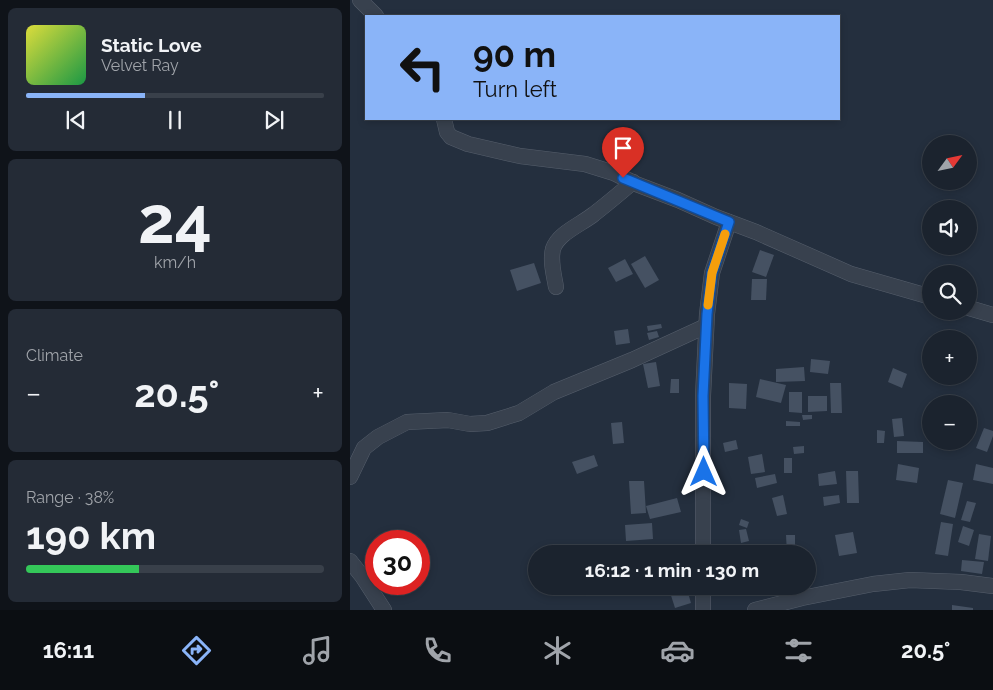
<!DOCTYPE html>
<meta charset="utf-8">
<style>
:root{--surface:#1b232e;--page:#242b36;--text:#f1f3f6;--muted:#a0a4aa;--line:#39404a;--accent:#8ab4f8}
body{margin:0;font-family:Raleway,sans-serif;background:var(--page);color:var(--text);height:100vh;display:flex;flex-direction:column;font-size:19px;white-space:nowrap}
*{box-sizing:border-box;margin:0}
p{font-size:16px;color:var(--muted)}
.icon{flex:none;width:28px;height:28px;fill:none;stroke:currentColor;stroke-width:2;stroke-linecap:round;stroke-linejoin:round}
.map{position:relative;flex:1;overflow:hidden}
.side{display:flex;flex-direction:column;gap:8px;padding:8px;background:#0f1319;width:350px}
.side>*{flex:none}
.top-card{position:absolute;left:15px;top:15px;width:475px;height:105px;border-radius:0px;box-shadow:0 2px 8px #0003,0 0 0 1px var(--line);background:#8ab4f8;color:#111;overflow:hidden}
.needle{width:32px;rotate:57deg}
.tools{position:absolute;left:572px;top:135px;display:grid;gap:10px}
.tools a{display:grid;place-items:center;width:55px;height:55px;border-radius:50%;background:var(--surface);box-shadow:0 2px 8px #0003,0 0 0 1px var(--line);font-size:25px}
.speed{position:absolute;left:15px;top:530px;display:flex;gap:10px;font-size:25px;font-weight:700;text-align:center}
.speed>*{display:grid;place-content:center;width:65px;height:65px;border-radius:50%;background:var(--surface);box-shadow:0 2px 8px #0003,0 0 0 1px var(--line);line-height:1}
.speed .limit{border:8px solid #d22;background:#fff;color:#111}
.pin{position:absolute;display:grid;place-items:center;width:42px;height:42px;color:#fff;margin:-51px -21px;border-radius:50% 50% 50% 0;rotate:-45deg;box-shadow:0 0 5px #0007}
.pin .icon{rotate:45deg}
.me{position:absolute;width:55px;margin:-28px;rotate:0deg;stroke-linejoin:round;filter:drop-shadow(0 0 4px #0008)}
.turn{display:flex;align-items:center;gap:18px;height:105px;padding:0 25px;font-size:22px}
.turn .icon{width:65px;height:65px;stroke-width:2.5}
.turn b{display:block;font-size:35px;line-height:42px}
.big{font-size:38px;font-weight:700;line-height:1.1}
.side .tile{flex:1;display:flex;flex-direction:column;justify-content:center;gap:8px;min-width:0;padding:0 18px;border-radius:8px;background:var(--page)}
.side .dial{align-items:center;gap:0}
.dial b{font-size:65px;line-height:1}
.song{display:flex;align-items:center;gap:15px}
.cover{width:60px;height:60px;border-radius:8px;background:linear-gradient(135deg,hsl(60 70% 55%),hsl(140 70% 35%))}
.played{height:5px;border-radius:2px;background:linear-gradient(90deg,var(--accent) 40%,var(--line) 40%)}
.keys{display:flex;justify-content:space-around;direction:ltr}
.heat{display:flex;justify-content:space-between;align-items:center;font-size:28px;direction:ltr}
.charge{height:8px;border-radius:4px;background:linear-gradient(90deg,#34c759 38%,var(--line) 0)}
.trip{position:absolute;left:178px;top:545px;width:288px;height:50px;border-radius:25px;background:var(--surface);box-shadow:0 2px 8px #0003,0 0 0 1px var(--line);font-weight:700;line-height:50px;text-align:center}
.dock{display:flex;height:80px;justify-content:space-around;align-items:center;background:#0b0e12;color:var(--muted)}
.dock .icon{width:35px;height:35px}
.dock .active{color:var(--accent)}
.dock b{font-size:22px;color:var(--text)}
main{display:flex;flex:1;min-height:0}
.map>svg:first-child{display:block}
.building{fill:#455162}
.lines{fill:none;stroke-linecap:round;stroke-linejoin:round}
.street-casing{stroke:#565f6c;stroke-width:16}
.street{stroke:#38414e;stroke-width:15}
.route-casing{stroke:#114b97;stroke-width:12}
.route{stroke:#1a73e8;stroke-width:9}
.slow{stroke:#f59e0b;stroke-width:9}
</style>
<main>
<section class="side">
<div class="tile">
<div class="song"><i class="cover"></i><div><b>Static Love</b><p>Velvet Ray</p></div></div>
<div class="played"></div>
<div class="keys"><svg class="icon" aria-label="previous" viewBox="0 0 24 24"><path d="M18 5L8 12l10 7zM5 5v14"/></svg><svg class="icon" aria-label="pause" viewBox="0 0 24 24"><path d="M8 5v14M16 5v14"/></svg><svg class="icon" aria-label="next" viewBox="0 0 24 24"><path d="M6 5l10 7-10 7zM19 5v14"/></svg></div>
</div>
<div class="tile dial"><b>24</b><p>km/h</p></div>
<div class="tile"><p>Climate</p>
<div class="heat"><a>−</a><b class="big">20.5°</b><a>+</a></div>
</div>
<div class="tile"><p>Range · 38%</p><b class="big">190 km</b><div class="charge"></div></div>
</section>
<div class="map">
<svg width="643" height="610" viewBox="0 0 643 610">
<rect width="100%" height="100%" fill="#242f3e"/>
<g class="building">
<path d="M410 250 424 255 416 277 402 272Z"/>
<path d="M295 256 309 280 295 288 281 264Z"/>
<path d="M275 259 283 274 266 282 258 268Z"/>
<path d="M184 263 191 283 167 291 160 270Z"/>
<path d="M402 279H417L416 300H401Z"/>
<path d="M311 324 312 328 298 331 297 326Z"/>
<path d="M278 329 280 343 266 345 264 331Z"/>
<path d="M307 331 309 337 299 340 297 333Z"/>
<path d="M619 349 625 354 620 360 619 358Z"/>
<path d="M461 359 480 361 478 374 460 372Z"/>
<path d="M306 362 310 386 298 388 293 364Z"/>
<path d="M454 367 455 381 426 382V369Z"/>
<path d="M543 368 557 374 552 388 538 382Z"/>
<path d="M321 379H329V393H320Z"/>
<path d="M410 379 436 385 431 403 406 397Z"/>
<path d="M379 383 397 384 396 409 379 408Z"/>
<path d="M480 383H491L492 413H481Z"/>
<path d="M439 392H452V413L439 412Z"/>
<path d="M458 396H477V411L458 412Z"/>
<path d="M452 415H462V419L453 420Z"/>
<path d="M552 418 554 436 544 437 542 419Z"/>
<path d="M436 421 450 422V426H436Z"/>
<path d="M272 422 274 443 263 444 261 423Z"/>
<path d="M634 428 643 431V436L637 452 626 448Z"/>
<path d="M527 430 535 431 534 443H527Z"/>
<path d="M386 440 388 449 375 452 373 443Z"/>
<path d="M547 441 573 442V453H547Z"/>
<path d="M454 446V453L444 454 443 447Z"/>
<path d="M412 454 415 472 401 474 398 457Z"/>
<path d="M244 455 248 466 227 474 222 462Z"/>
<rect x="434" y="458" width="8" height="15"/>
<path d="M548 464 569 468 567 483 546 480Z"/>
<path d="M626 464 643 468V484L623 480Z"/>
<path d="M485 471 487 484 469 486 468 474Z"/>
<path d="M496 471H508L509 503H497Z"/>
<path d="M425 474 427 483 407 488 405 478Z"/>
<path d="M598 480 613 483 605 518 590 514Z"/>
<path d="M279 481H294L296 513 281 514Z"/>
<path d="M433 495 437 514 427 516 422 498Z"/>
<path d="M489 495 490 503 474 506 473 497Z"/>
<path d="M327 498 331 512 300 519 296 506Z"/>
<path d="M617 501 626 503 620 522 611 520Z"/>
<path d="M391 519 399 522 397 528 389 525Z"/>
<path d="M591 522 603 524 598 556 585 554Z"/>
<path d="M302 523 303 539 276 541 275 525Z"/>
<path d="M613 526 624 530 619 546 608 542Z"/>
<path d="M396 529 399 541 391 543 389 530Z"/>
<path d="M503 532 507 553 489 556 485 535Z"/>
<path d="M629 534 641 536 638 561 625 559Z"/>
<path d="M436 535H445V554H437Z"/>
<rect x="375" y="546" width="11" height="7"/>
<path d="M612 560 634 562 632 574 611 571Z"/>
<path d="M318 586H336L341 603 325 608Z"/>
<path d="M602 605 623 608V610H602Z"/>
</g>
<g class="lines">
<g class="street-casing">
<g id="street">
<path d="M10 0 26 16"/>
<path d="M94 119 97 132 101 137 118 144 170 156 235 164 264 173 286 184 328 200 366 217 406 232 501 274 581 297"/>
<path d="M206 287C204 275 200 261 203 249 208 233 232 224 244 214 257 204 270 193 283 182"/>
<path d="M619 308 643 315"/>
<path d="M0 477 14 448 28 437 57 422 98 420 120 424 137 423 169 413 204 392 282 360 356 326"/>
<path d="M353 554V396L357 314 362 273 379 222"/>
<path d="M0 561 12 576 34 610"/>
<path d="M353 586V610"/>
<path d="M405 610 452 598 523 584 560 580 611 582 643 586"/>
</g>
</g>
<use href="#street" class="street"/>
</g>
<g class="lines">
<g class="route-casing">
<path id="route" d="M273 178 379 222 362 273 357 314 353 396 354 472"/>
</g>
<use href="#route" class="route"/>
<path class="slow" d="M358 305 362 273 375 234"/>
</g>
</svg>
<div class="tools">
<a><svg class="needle" viewBox="-14 -14 28 28"><path d="M0-13l5 13h-10z" fill="#e53935"/><path d="M0 13l5-13h-10z" fill="#a0a4aa"/></svg></a>
<a><svg class="icon" aria-label="sound" viewBox="0 0 24 24"><path d="M4 9h4l5-4v14l-5-4H4zM17 9q2 3 0 6"/></svg></a>
<a><svg class="icon" aria-label="search" viewBox="0 0 24 24"><circle cx="10" cy="10" r="6"/><path d="M15 15l6 6"/></svg></a>
<a>+</a>
<a>−</a>
</div>
<div class="speed"><div class="limit">30</div></div>
<div class="pin" style="left:273px;top:178px;background:#d93025"><svg class="icon" aria-label="arrive" viewBox="0 0 24 24"><path d="M6 21V4h12l-3 4 3 4H6"/></svg></div>
<svg class="me" style="left:354px;top:472px" viewBox="-20 -20 40 40"><path d="M0-17L14 15 0 8-14 15z" fill="#1a73e8" stroke="#fff" stroke-width="4"/></svg>
<div class="trip">16:12 · 1 min · 130 m</div>
<div class="top-card">
<div class="turn"><svg class="icon" aria-label="left" viewBox="0 0 24 24"><path d="M17 20v-9H6M10 6l-5 5 5 5"/></svg><div><b>90 m</b>Turn left</div></div>
</div>
</div>
</main>
<nav class="dock">
<b>16:11</b>
<svg class="icon active" aria-label="directions" viewBox="0 0 24 24"><path d="M12 3l9 9-9 9-9-9zM9 14v-3h6M13 9l2 2-2 2"/></svg>
<svg class="icon" aria-label="music" viewBox="0 0 24 24"><path d="M9 18V5l10-2v13"/><circle cx="6" cy="18" r="3"/><circle cx="16" cy="16" r="3"/></svg>
<svg class="icon" aria-label="phone" viewBox="0 0 24 24"><path d="M5 4h4l2 5-3 2q2 4 5 5l2-3 5 2v4C11 20 4 13 5 4z"/></svg>
<svg class="icon" aria-label="climate" viewBox="0 0 24 24"><path d="M12 3v18M4 7l16 10M4 17L20 7"/></svg>
<svg class="icon" aria-label="car" viewBox="0 0 24 24"><path d="M5 17H2v-5l4-1 3-4h7l3 4 3 1v5h-3M9 17h6M6 11h13"/><circle cx="7" cy="17" r="2"/><circle cx="17" cy="17" r="2"/></svg>
<svg class="icon" aria-label="filters" viewBox="0 0 24 24"><path d="M4 7h16M4 17h16"/><circle cx="9" cy="7" r="2"/><circle cx="15" cy="17" r="2"/></svg>
<b>20.5°</b>
</nav>
